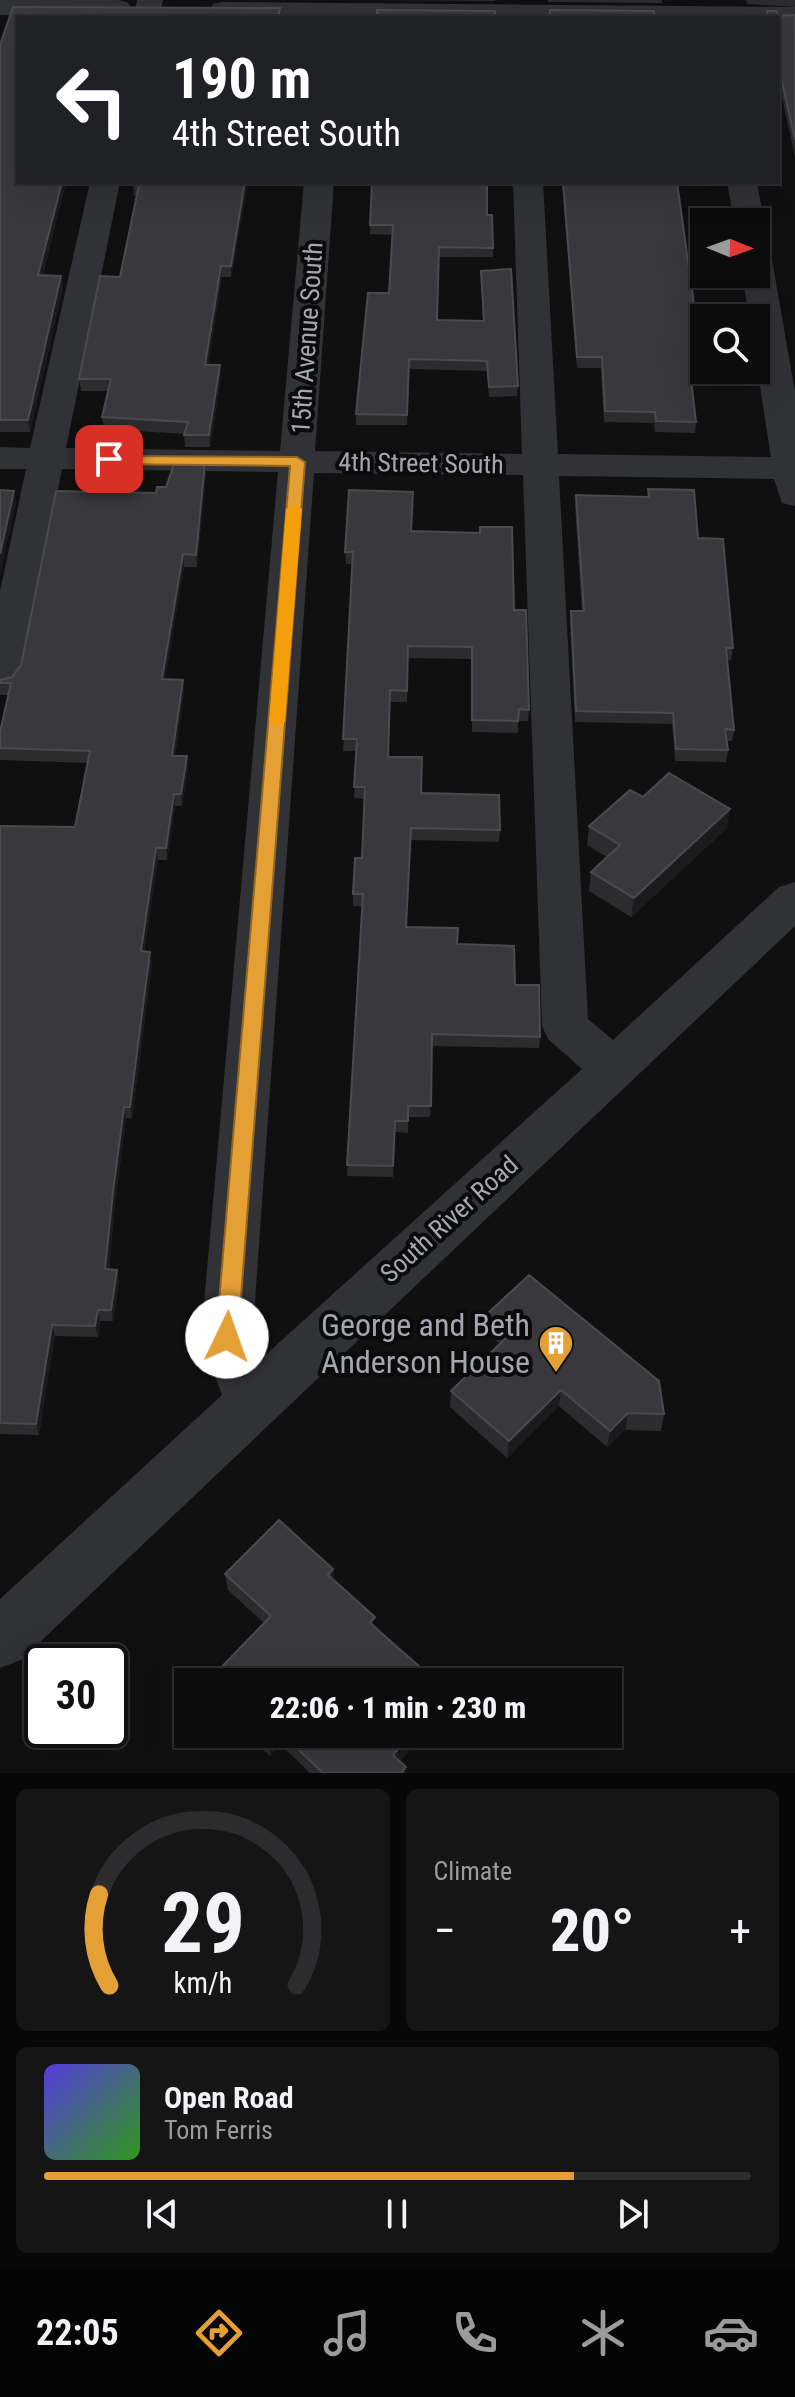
<!DOCTYPE html>
<meta charset="utf-8">
<style>
:root{--surface:#0c0c0d;--page:#151516;--text:#f1f3f6;--muted:#9a9b9d;--line:#2c2c2e;--accent:#e49f35}
body{margin:0;font-family:"Roboto Condensed",sans-serif;background:var(--page);color:var(--text);height:100vh;display:flex;flex-direction:column;font-size:30px;white-space:nowrap}
*{box-sizing:border-box;margin:0}
p{font-size:26px;color:var(--muted)}
.icon{flex:none;width:44px;height:44px;fill:none;stroke:currentColor;stroke-width:2;stroke-linecap:round;stroke-linejoin:round}
.map{position:relative;height:1773px;overflow:hidden}
.side{display:flex;flex-direction:column;gap:16px;padding:16px;background:#070707;flex:1}
.side>*{flex:none}
.hud{position:absolute;left:16px;top:16px;width:764px;height:168px;border-radius:0px;box-shadow:0 8px 32px #0002,0 0 0 2px var(--line);background:#202124;color:#fff;overflow:hidden}
.needle{width:52px;rotate:91deg}
.controls{position:absolute;left:690px;top:208px;display:grid;gap:16px}
.controls a{display:grid;place-items:center;width:80px;height:80px;border-radius:0px;background:var(--surface);box-shadow:0 8px 32px #0002,0 0 0 2px var(--line);font-size:40px}
.speed{position:absolute;left:24px;top:1644px;display:flex;gap:16px;font-size:40px;font-weight:700;text-align:center}
.speed>*{display:grid;place-content:center;width:104px;height:104px;border-radius:50%;background:var(--surface);box-shadow:0 8px 32px #0002,0 0 0 2px var(--line);line-height:1}
.speed .limit{border:4px solid #111;border-radius:12px;background:#fff;color:#111}
.pin{position:absolute;display:grid;place-items:center;width:68px;height:68px;color:#fff;margin:-34px;border-radius:16px;box-shadow:0 4px 12px #0006}
.me{position:absolute;width:88px;margin:-44px;rotate:3deg;stroke-linejoin:round;filter:drop-shadow(0 0 6px #0008)}
.turn{display:flex;align-items:center;gap:28px;height:168px;padding:0 24px;font-size:36px}
.turn .icon{width:104px;height:104px;stroke-width:2.5}
.turn b{display:block;font-size:56px;line-height:68px}
.big{font-size:60px;font-weight:800;line-height:1.1}
.side .tile{flex:1;display:flex;flex-direction:column;justify-content:center;gap:12px;min-width:0;padding:0 28px;border-radius:12px;background:var(--page)}
.side .dial{align-items:center;gap:0}
.dial svg{height:208px;overflow:visible;fill:none;stroke:var(--line);stroke-width:7;stroke-linecap:round;text-anchor:middle}
.dial text{fill:var(--text);stroke:none}
.song{display:flex;align-items:center;gap:24px}
.cover{width:96px;height:96px;border-radius:12px;background:linear-gradient(135deg,hsl(250 70% 55%),hsl(110 70% 35%))}
.played{height:8px;border-radius:4px;background:linear-gradient(90deg,var(--accent) 75%,var(--line) 75%)}
.keys{display:flex;justify-content:space-around;direction:ltr}
.heat{display:flex;justify-content:space-between;align-items:center;font-size:44px;direction:ltr}
.side .tiles{flex:1;display:grid;gap:16px;grid-template-columns:1fr 1fr}
.tile:last-child{grid-column:span 2}
.trip{position:absolute;left:174px;top:1668px;width:448px;height:80px;border-radius:0px;background:var(--surface);box-shadow:0 8px 32px #0002,0 0 0 2px var(--line);font-weight:800;line-height:80px;text-align:center}
.tabs{display:flex;height:128px;justify-content:space-around;align-items:center;background:#050505;color:var(--muted)}
.tabs .icon{width:56px;height:56px}
.tabs .selected{color:var(--accent)}
.tabs b{font-size:36px;color:var(--text)}
.map>svg:first-child{display:block}
.lines{fill:none;stroke-linecap:round;stroke-linejoin:round}
.minor{fill:#313236;fill-rule:evenodd}
.wall{fill:#2c2c2f}
.shaded-wall{fill:#1b1b1d}
.building{fill:#39393d;stroke:#494b4f;stroke-width:2}
.route{fill:#e49f35;stroke:#946722;stroke-width:2}
.slow{fill:#f59e0b}
.labels{text-anchor:middle;dominant-baseline:central;stroke-width:8;stroke-linejoin:round;paint-order:stroke}
.street-label{font-size:26px;fill:#a2a7b1;stroke:#0b0b0c}
.near-poi-label{font-size:32px;fill:#a2a7b1;stroke:#0b0b0c;text-anchor:end}
</style>
<div class="map">
<svg width="795" height="1773" viewBox="0 0 795 1773">
<rect width="100%" height="100%" fill="#101011"/>
<g class="lines">
<g class="minor">
<path d="M0 0H118L127 2 131 8 127 14 118 16 0 15Z"/>
<path d="M137 0H163L159 18H133Z"/>
<path d="M222 2 795 7V23H778V18L213 16 209 10 213 4Z"/>
<path d="M90 182H120L66 448 280 451 304 182H334L315 451 522 454 513 182H543L558 454 771 457 756 361V318H749L742 274H756V250L767 253 772 260 795 392V506L782 503 774 479 559 476 588 1019 613 1040 779 887 795 882V926L21 1660 0 1668V1599L222 1395 201 1337 278 472 62 469 20 677 14 686 0 690V591L26 469H0V447L30 448ZM314 473 523 475 542 1026 548 1039 582 1069 262 1358 253 1337 256 1287Z"/>
<path d="M727 182H757L764 222 760 229 756 230V222H734Z"/>
</g>
</g>
<g class="wall">
<path d="M378 0H495V1Z"/>
<path d="M548 0H662V3L548 2Z"/>
<path d="M746 0H795V7L747 4Z"/>
<path d="M13 7 280 8 281 18H18V182H66L43 275 61 276 63 288 30 432H0V45Z"/>
<path d="M767 11 779 16 795 15V157L778 79V18H766Z"/>
<path d="M133 182H248L231 277H222L208 365 221 377 210 447H185L184 434 104 429 102 417 108 391H81L79 379 120 277 136 196H134Z"/>
<path d="M562 182H677L702 362 700 372H690L696 422 695 433 655 432 654 423 604 422 601 368H577Z"/>
<path d="M487 215 493 248V257H439L437 320 483 321 481 271 518 386 517 396 489 397 487 371 409 369 407 425H356V414L389 293 393 235 370 234V225Z"/>
<path d="M205 462 206 474 197 567H184L165 679 184 692 175 756H187L188 768 182 806H175L167 860H158L144 952 152 964 132 1118H126L115 1203 109 1270H117L119 1281 113 1321H100L98 1337 55 1336 39 1435 0 1434V826L75 827 88 763 0 760V732L8 695H0V680L12 677 156 493Z"/>
<path d="M648 489 698 538 733 648 731 660H727L734 730 732 741H727L728 750 726 762 675 761 672 724 575 722 570 623 571 611H582L575 506 576 495 648 497Z"/>
<path d="M411 531 514 610 529 710 528 721H518V733L472 732 471 659 408 658 407 702H390L389 757 421 793 500 830 499 842 411 840 406 927 457 944 515 985 540 1037 539 1048 432 1046 430 1117H408V1133L395 1132 393 1177 347 1176 363 906H353V894L362 858 364 799 354 798 356 751H343L352 564H346L345 552Z"/>
<path d="M643 797 727 828 631 917 589 891 591 872 607 857 587 845 589 826Z"/>
<path d="M487 1314 664 1414 661 1431 625 1430 607 1447 559 1406 507 1458 450 1407 451 1391 500 1344 486 1332Z"/>
<path d="M333 1569 334 1580 376 1627 264 1623 228 1590 225 1574Z"/>
<path d="M247 1734H423L400 1761 406 1773H310L280 1744 270 1756Z"/>
</g>
<g class="shaded-wall">
<path d="M62 182H66L40 287 38 275Z"/>
<path d="M245 182H248L231 277V266Z"/>
<path d="M221 266 222 277 206 377 205 365Z"/>
<path d="M61 276 63 288 30 432 28 420Z"/>
<path d="M220 365 221 377 210 447 209 435Z"/>
<path d="M205 462 206 474 197 567 196 555Z"/>
<path d="M14 491 16 503 0 577V554Z"/>
<path d="M183 554 184 567 163 692 162 679Z"/>
<path d="M183 680 184 692 173 768 172 756Z"/>
<path d="M187 756 188 768 182 806 181 794Z"/>
<path d="M174 794 175 806 167 860 166 848Z"/>
<path d="M730 809 727 828 631 917 634 898Z"/>
<path d="M156 848 158 860 142 963 141 951Z"/>
<path d="M150 952 152 964 132 1118 130 1107Z"/>
<path d="M124 1107 126 1118 115 1203 108 1281 105 1269 113 1192Z"/>
<path d="M117 1270 119 1281 113 1321 111 1310Z"/>
<path d="M98 1310 100 1321 98 1337 95 1326Z"/>
<path d="M52 1325 55 1336 39 1435 36 1424Z"/>
<path d="M561 1390 559 1406 507 1458 509 1441Z"/>
<path d="M628 1413 625 1430 607 1447 610 1431Z"/>
<path d="M333 1569 334 1584 328 1575Z"/>
<path d="M275 1734H279L280 1744 270 1756 268 1742Z"/>
<path d="M411 1734H423L393 1769V1755Z"/>
</g>
<g class="building">
<path d="M13 7 280 8 278 18H18V182H62L38 275 61 276 28 420H0V45Z"/>
<path d="M377 10 495 11V18H377Z"/>
<path d="M550 10 654 11 655 18H550Z"/>
<path d="M767 11H776L779 16 795 15V140L778 63V18H768Z"/>
<path d="M133 182H245L231 266H221L205 365H220L209 435H184L188 422 102 417 111 379H79L100 276 120 277 139 185H133Z"/>
<path d="M372 182H487V215H492L493 248 439 247 437 320 484 321 481 271 511 269 518 386 489 387 487 361 409 359 407 415 356 414 368 293H389L393 225H370Z"/>
<path d="M563 182H677L702 362H689L696 422 656 421 655 412 605 411 602 357H577Z"/>
<path d="M175 461 205 462 196 555 183 554 162 679 183 680 172 756H187L181 794H174L166 848H156L141 951 150 952 130 1107H124L113 1192 105 1269 117 1270 111 1310H98L95 1326 52 1325 36 1424 0 1423V826L75 827 90 751 0 748V732L11 683H0V680L12 677 21 665 56 491 156 493 157 487H166Z"/>
<path d="M648 489 694 490 698 538 723 539 733 648H726L734 730 725 729 728 750 676 749 673 713 576 711 571 611H584L576 495 649 497Z"/>
<path d="M0 490 14 491 0 554Z"/>
<path d="M349 490 413 492 411 531 480 533V527H512L514 610H526L529 710 519 709 518 721 472 720V647L408 646 407 691 390 690 388 757H422L421 793 499 795 500 830 411 828 406 927 458 928 457 944 514 946 515 985H539L540 1037 432 1034 431 1106H408V1121H395L393 1166 347 1165 363 894H353L355 858H362L365 787H354L357 739H343L353 552H345Z"/>
<path d="M669 773 730 809 634 898 591 872 620 845 589 826 630 790 643 797Z"/>
<path d="M529 1275 659 1381 664 1414 628 1413 610 1431 561 1390 509 1441 451 1391 510 1334 487 1314Z"/>
<path d="M279 1520 333 1569 328 1575 375 1617 370 1623 437 1682H207L271 1616 225 1574Z"/>
<path d="M259 1734H275L268 1742Z"/>
<path d="M282 1734H411L393 1755 406 1767 401 1773H323Z"/>
</g>
<path class="route" d="M104 456 297 457 305 462 238 1337 235 1343 227 1346 219 1343 216 1337 290 466 109 464 101 459Z"/>
<path class="slow" d="M294 504 302 509 285 722 277 727 269 722 286 509Z"/>
<defs>
<g id="building-pin" transform="scale(1.8)"><path d="M0 17L-7.5 6A9.5 9.5 0 1 1 7.5 6Z" fill="#e49f35" stroke="#0b0b0c"/><path d="M-4-6H4V6H1V3H-1V6H-4ZM-2.5-4.3h1.7v1.8h-1.7ZM.8-4.3h1.7v1.8H.8ZM-2.5-1h1.7V.8h-1.7ZM.8-1h1.7V.8H.8Z" fill="#fff"/></g>
</defs>
<g fill-rule="evenodd">
<use href="#building-pin" x="556" y="1343"/>
</g>
<g class="labels">
<g class="street-label">
<text transform="translate(307 338) rotate(-86)">15th Avenue South</text>
<text transform="translate(421 463) rotate(1)">4th Street South</text>
<text transform="translate(449 1219) rotate(-42)">South River Road</text>
</g>
<g class="near-poi-label">
<text x="530" y="1325">George and Beth<tspan x="530" dy="37">Anderson House</tspan></text>
</g>
</g>
</svg>
<div class="controls">
<a><svg class="needle" viewBox="-14 -14 28 28"><path d="M0-13l5 13h-10z" fill="#e53935"/><path d="M0 13l5-13h-10z" fill="#9a9b9d"/></svg></a>
<a><svg class="icon" aria-label="search" viewBox="0 0 24 24"><circle cx="10" cy="10" r="6"/><path d="M15 15l6 6"/></svg></a>
</div>
<div class="speed"><div class="limit">30</div></div>
<div class="pin" style="left:109px;top:459px;background:#d93025"><svg class="icon" aria-label="arrive" viewBox="0 0 24 24"><path d="M6 21V4h12l-3 4 3 4H6"/></svg></div>
<svg class="me" style="left:227px;top:1337px" viewBox="-20 -20 40 40"><circle r="19" fill="#fff"/><path d="M0-13L10 11 0 6-10 11z" fill="#e49f35"/></svg>
<div class="trip">22:06 · 1 min · 230 m</div>
<div class="hud">
<div class="turn"><svg class="icon" aria-label="left" viewBox="0 0 24 24"><path d="M17 20v-9H6M10 6l-5 5 5 5"/></svg><div><b>190 m</b>4th Street South</div></div>
</div>
</div>
<section class="side">
<div class="tiles">
<div class="tile dial"><svg viewBox="0 0 100 80">
<path d="M14 69A42 42 0 1 1 86 69"/>
<path d="M14 69A42 42 0 0 1 10 34" stroke="#e49f35"/>
<text x="50" y="56" font-size="32" font-weight="700">29</text>
<text x="50" y="72" font-size="11">km/h</text>
</svg></div>
<div class="tile"><p>Climate</p>
<div class="heat"><a>−</a><b class="big">20°</b><a>+</a></div>
</div>
<div class="tile">
<div class="song"><i class="cover"></i><div><b>Open Road</b><p>Tom Ferris</p></div></div>
<div class="played"></div>
<div class="keys"><svg class="icon" aria-label="previous" viewBox="0 0 24 24"><path d="M18 5L8 12l10 7zM5 5v14"/></svg><svg class="icon" aria-label="pause" viewBox="0 0 24 24"><path d="M8 5v14M16 5v14"/></svg><svg class="icon" aria-label="next" viewBox="0 0 24 24"><path d="M6 5l10 7-10 7zM19 5v14"/></svg></div>
</div>
</div>
</section>
<nav class="tabs">
<b>22:05</b>
<svg class="icon selected" aria-label="directions" viewBox="0 0 24 24"><path d="M12 3l9 9-9 9-9-9zM9 14v-3h6M13 9l2 2-2 2"/></svg>
<svg class="icon" aria-label="music" viewBox="0 0 24 24"><path d="M9 18V5l10-2v13"/><circle cx="6" cy="18" r="3"/><circle cx="16" cy="16" r="3"/></svg>
<svg class="icon" aria-label="phone" viewBox="0 0 24 24"><path d="M5 4h4l2 5-3 2q2 4 5 5l2-3 5 2v4C11 20 4 13 5 4z"/></svg>
<svg class="icon" aria-label="climate" viewBox="0 0 24 24"><path d="M12 3v18M4 7l16 10M4 17L20 7"/></svg>
<svg class="icon" aria-label="car" viewBox="0 0 24 24"><path d="M5 17H2v-5l4-1 3-4h7l3 4 3 1v5h-3M9 17h6M6 11h13"/><circle cx="7" cy="17" r="2"/><circle cx="17" cy="17" r="2"/></svg>
</nav>
